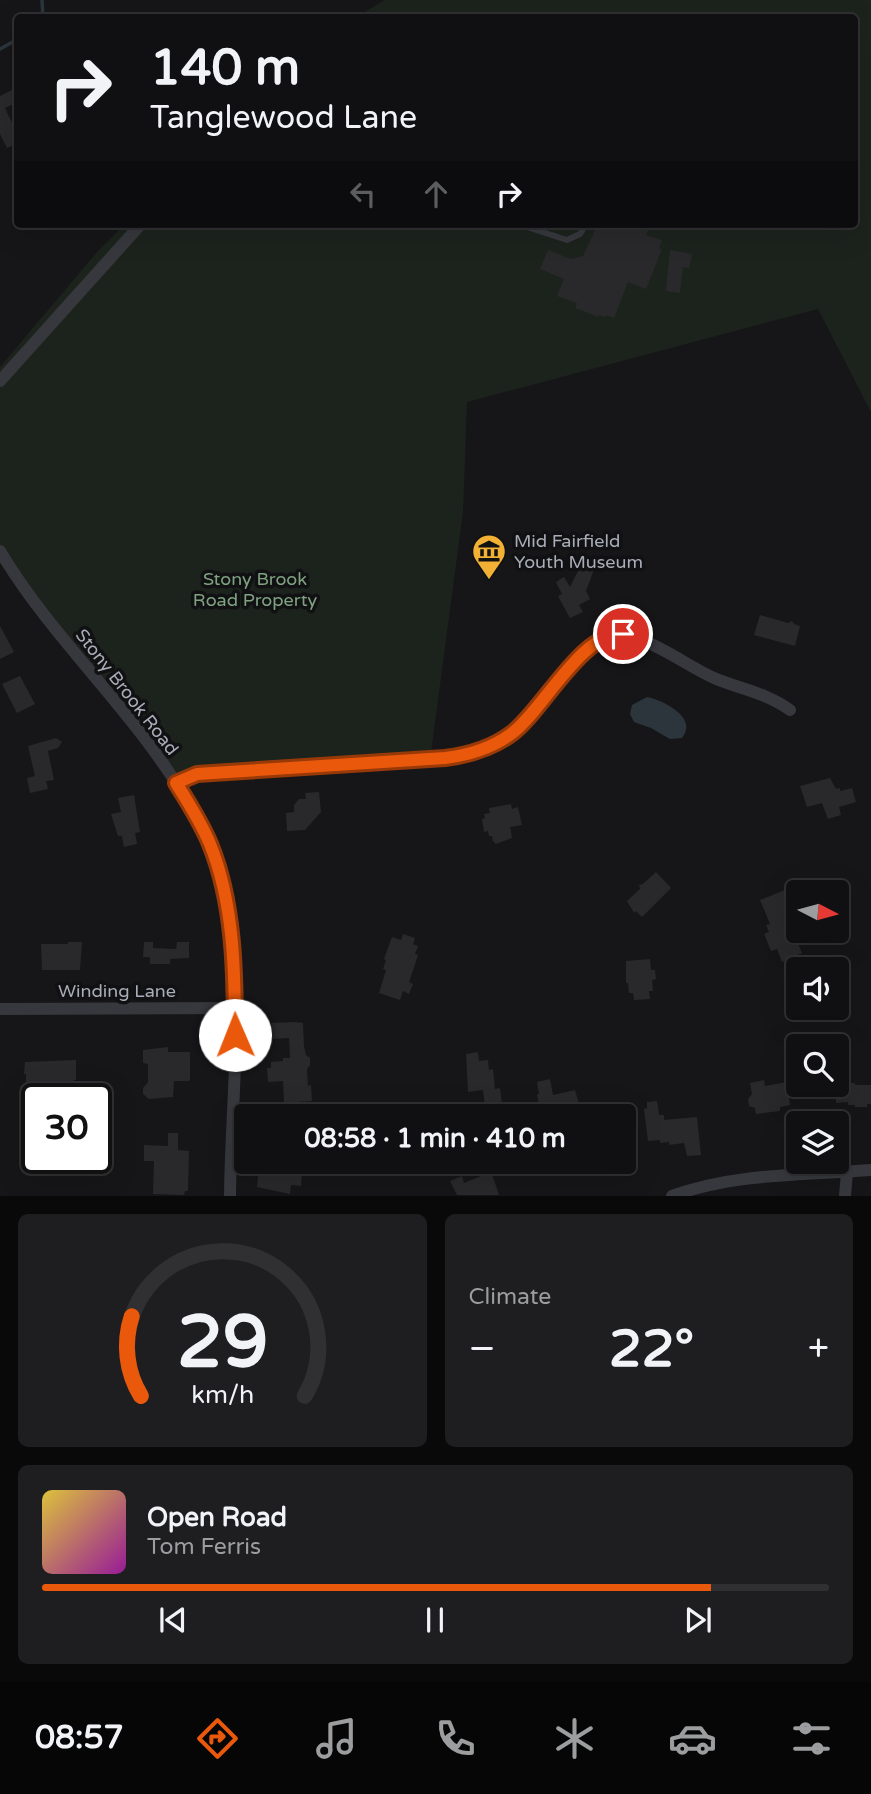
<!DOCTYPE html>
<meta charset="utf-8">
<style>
:root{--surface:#101012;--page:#1e1e20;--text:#f1f3f6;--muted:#9c9d9f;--line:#303032;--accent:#ea580c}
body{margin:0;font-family:"Varela Round",sans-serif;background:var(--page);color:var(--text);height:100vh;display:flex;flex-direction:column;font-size:26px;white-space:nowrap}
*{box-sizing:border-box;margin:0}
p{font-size:23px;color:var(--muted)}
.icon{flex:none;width:38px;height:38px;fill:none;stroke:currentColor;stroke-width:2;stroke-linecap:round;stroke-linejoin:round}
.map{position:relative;height:1196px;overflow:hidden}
.sheet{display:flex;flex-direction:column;gap:18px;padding:18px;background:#09090a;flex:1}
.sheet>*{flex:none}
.hud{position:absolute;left:14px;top:14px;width:844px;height:214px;border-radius:7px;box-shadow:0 7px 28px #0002,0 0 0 2px var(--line);background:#101012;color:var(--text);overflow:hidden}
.needle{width:46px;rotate:96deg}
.controls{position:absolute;left:786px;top:880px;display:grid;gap:14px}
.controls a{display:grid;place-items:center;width:63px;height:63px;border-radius:7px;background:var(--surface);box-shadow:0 7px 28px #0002,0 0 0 2px var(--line);font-size:35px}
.speed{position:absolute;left:21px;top:1083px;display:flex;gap:14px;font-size:35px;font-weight:700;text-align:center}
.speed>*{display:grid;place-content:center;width:91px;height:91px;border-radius:50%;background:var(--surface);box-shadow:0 7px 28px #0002,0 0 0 2px var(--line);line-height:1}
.speed .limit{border:4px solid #111;border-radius:10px;background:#fff;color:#111}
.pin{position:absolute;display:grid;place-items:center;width:60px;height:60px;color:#fff;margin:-30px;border:4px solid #fff;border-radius:50%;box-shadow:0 2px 7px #0007}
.me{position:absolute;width:77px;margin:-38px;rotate:359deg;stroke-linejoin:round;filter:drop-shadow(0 0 5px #0008)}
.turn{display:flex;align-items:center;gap:24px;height:147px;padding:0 21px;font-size:32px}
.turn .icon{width:91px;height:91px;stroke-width:2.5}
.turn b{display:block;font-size:49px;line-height:60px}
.lanes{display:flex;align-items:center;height:66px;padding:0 21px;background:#0003;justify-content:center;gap:35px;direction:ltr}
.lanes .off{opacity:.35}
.big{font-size:52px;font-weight:700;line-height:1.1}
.sheet .tile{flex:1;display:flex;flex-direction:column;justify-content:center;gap:10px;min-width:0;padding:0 24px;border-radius:10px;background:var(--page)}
.sheet .dial{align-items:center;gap:0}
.dial svg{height:182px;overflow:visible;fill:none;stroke:var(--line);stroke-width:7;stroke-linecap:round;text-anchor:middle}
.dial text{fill:var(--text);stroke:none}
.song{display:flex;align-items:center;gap:21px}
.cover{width:84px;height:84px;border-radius:10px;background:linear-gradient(135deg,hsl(50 70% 55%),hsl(300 70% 35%))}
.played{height:7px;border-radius:4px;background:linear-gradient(90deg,var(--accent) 85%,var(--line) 85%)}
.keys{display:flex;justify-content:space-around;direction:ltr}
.heat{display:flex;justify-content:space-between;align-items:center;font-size:38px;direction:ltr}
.sheet .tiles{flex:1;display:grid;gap:18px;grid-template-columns:1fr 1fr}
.tile:last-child{grid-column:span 2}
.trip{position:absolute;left:234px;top:1104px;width:402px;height:70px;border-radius:7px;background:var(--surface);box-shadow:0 7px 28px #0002,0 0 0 2px var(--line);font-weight:700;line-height:70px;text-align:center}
.tabs{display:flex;height:112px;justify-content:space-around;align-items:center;background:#060607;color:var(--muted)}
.tabs .icon{width:49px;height:49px}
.tabs .selected{color:var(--accent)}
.tabs b{font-size:32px;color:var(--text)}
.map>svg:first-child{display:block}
.green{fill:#1c231d}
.water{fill:#2c353c}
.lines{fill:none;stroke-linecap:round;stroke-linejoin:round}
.stream{stroke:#2c353c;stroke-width:3.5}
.building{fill:#29292c}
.lane{stroke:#37383d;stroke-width:6}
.street{stroke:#37383d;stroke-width:12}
.route-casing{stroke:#983908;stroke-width:18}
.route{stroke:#ea580c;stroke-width:12}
.labels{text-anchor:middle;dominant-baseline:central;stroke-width:7;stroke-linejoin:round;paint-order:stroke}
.poi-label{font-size:18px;fill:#a8adb8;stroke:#111113;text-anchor:start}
.park-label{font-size:18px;fill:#7fa381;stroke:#111113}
.street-label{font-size:18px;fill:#a8adb8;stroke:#111113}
</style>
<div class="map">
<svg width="871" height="1196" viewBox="0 0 871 1196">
<rect width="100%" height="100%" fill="#161618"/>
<path class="green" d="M385 0H871V412L818 309 467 402 463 512 430 760 174 778 0 551V367L97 252 125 224H854V18L356 17Z"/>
<path class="water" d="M647 697C663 700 699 718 682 738L670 739 651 728 634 722 630 714 632 705Z"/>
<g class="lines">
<g class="stream">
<path d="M42 0 43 18"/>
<path d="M0 49 18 39"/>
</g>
</g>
<g class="building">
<path d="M14 89 18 102 5 108 15 129 18 127V143L7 148 0 134V96Z"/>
<path d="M598 224H638L649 228 646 235 662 240 659 248 662 249 646 289 628 282 614 318 606 315 605 317 599 315V317L575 308 577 303 557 296 564 279 540 269 548 250 571 259 583 256Z"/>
<path d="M670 250 692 254 689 268 683 267 680 293 666 291Z"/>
<path d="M584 559 596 564 586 591 590 599 579 605 583 612 570 618 558 596 562 594 556 582 564 577 570 587Z"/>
<path d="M760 615 788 623 792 621 794 624 800 626 795 646 754 635Z"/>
<path d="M0 626 14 652 0 659Z"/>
<path d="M20 676 35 704 17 713 2 684Z"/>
<path d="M56 738 62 742 58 748 48 751 54 780 46 781 48 789 30 793 27 778 35 776 28 746Z"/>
<path d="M830 778 836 789 840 788V791L852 788 856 802 839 807 841 815 828 819 822 803 807 807 800 786Z"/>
<path d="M319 792 321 812 305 830 287 831 286 813 294 812V805L299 799H306L305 793Z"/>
<path d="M134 795 140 832 135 833 137 844 124 847 122 836H118L111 814 121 812 118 798Z"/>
<path d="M511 804 512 809 518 807 522 825 510 827 512 838 496 844 493 841 492 836H489L488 831 484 832 482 819 485 818 484 814 490 813 489 808Z"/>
<path d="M656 872 671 888 642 917 636 911 634 913 627 901 640 889 639 885 643 884Z"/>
<path d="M785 890 797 919 789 922 802 953 782 962 777 949 771 951 764 934 769 932 766 925 770 924 760 900Z"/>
<path d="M403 934 415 938 413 944 418 946 415 954 418 955 409 982 413 984 409 994 403 991 400 1000 379 993 386 970 383 969 386 960 384 959 392 937 401 940Z"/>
<path d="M68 942H82L80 970H42L41 944H68Z"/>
<path d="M144 942H153V948L176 949 177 942H189V958L170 959V964H150V957H143Z"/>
<path d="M650 959 651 970H655L656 979 652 980 653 991H649L650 999 634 1000 633 993H629L628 983H626V961Z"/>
<path d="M295 1022 303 1023 304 1046 306 1055 310 1058V1065L307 1069 308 1086 311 1085 312 1101 284 1103 283 1081 268 1082 267 1068H271V1062L283 1061V1058H290L289 1038 272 1039 271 1023Z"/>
<path d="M168 1047V1052H190V1079L189 1081H174L173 1097 149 1099 143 1094V1088L148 1082V1064L143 1063V1050Z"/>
<path d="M478 1052 479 1061 488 1060 489 1070 493 1069 495 1089 500 1088 502 1104 485 1107 483 1090 468 1092 466 1054Z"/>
<path d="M76 1060V1080H74V1088L26 1090V1074H24L25 1062Z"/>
<path d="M550 1079 553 1095 575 1090 581 1111 559 1116H538L536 1107 539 1106 537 1094H539L537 1082Z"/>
<path d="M849 1079V1083H855V1085H871V1104H867V1107H855V1105H848V1102L836 1103V1080Z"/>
<path d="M764 1080 765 1086 787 1082 790 1105 780 1107V1111L756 1114 755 1108 749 1106 748 1099 752 1094 750 1083Z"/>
<path d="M657 1101 659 1115H664V1120L697 1117 701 1155 687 1156 684 1143 669 1145V1142L660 1143V1140L648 1141 644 1109 647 1108V1102Z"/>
<path d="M168 1133H178V1150L189 1151 188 1191H185L184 1195 153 1194 154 1161H144V1145L168 1146Z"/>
<path d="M263 1166 302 1171 301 1186 291 1185 290 1194 257 1187 259 1167Z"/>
<path d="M486 1174H492L499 1195H457L450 1181 462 1176 464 1183Z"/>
</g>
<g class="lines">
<path class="lane" d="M518 224 567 240 580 234 586 224"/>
<g class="street">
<path d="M0 381 141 224"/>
<path d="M0 551C56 645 143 718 195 815 256 926 231 1074 230 1196"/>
<path d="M175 783 197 774 445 758C469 754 496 748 515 731 546 703 572 646 614 634 646 634 685 665 714 678 740 689 767 693 790 710"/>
<path d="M0 1009 235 1008"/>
<path d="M672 1196C734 1173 805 1175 871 1170"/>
<path d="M845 1196 847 1172"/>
</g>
</g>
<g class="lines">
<g class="route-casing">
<path id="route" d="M235 1035C235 972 234 903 210 844 201 822 188 802 176 783L197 774 445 758C469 755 492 748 511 734 542 712 582 631 623 634"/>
</g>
<use href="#route" class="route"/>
</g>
<defs>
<g id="museum-pin" transform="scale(1.75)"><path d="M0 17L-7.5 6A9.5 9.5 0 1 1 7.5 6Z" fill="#f2b134" stroke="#111113"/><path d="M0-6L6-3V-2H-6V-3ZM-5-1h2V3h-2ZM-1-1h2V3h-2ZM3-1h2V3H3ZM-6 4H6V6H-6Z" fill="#111"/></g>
</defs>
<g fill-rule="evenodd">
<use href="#museum-pin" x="489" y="551"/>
</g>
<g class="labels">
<g class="poi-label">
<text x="514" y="541">Mid Fairfield<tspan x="514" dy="21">Youth Museum</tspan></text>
</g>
<g class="park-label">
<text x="255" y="579">Stony Brook<tspan x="255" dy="21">Road Property</tspan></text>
</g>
<g class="street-label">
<text transform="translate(127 692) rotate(52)">Stony Brook Road</text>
<text x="117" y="991">Winding Lane</text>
</g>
</g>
</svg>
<div class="controls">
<a><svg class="needle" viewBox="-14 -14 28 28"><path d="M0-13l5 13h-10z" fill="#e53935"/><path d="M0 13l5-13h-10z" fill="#9c9d9f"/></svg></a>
<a><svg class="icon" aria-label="sound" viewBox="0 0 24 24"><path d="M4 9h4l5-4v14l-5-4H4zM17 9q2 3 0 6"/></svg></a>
<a><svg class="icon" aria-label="search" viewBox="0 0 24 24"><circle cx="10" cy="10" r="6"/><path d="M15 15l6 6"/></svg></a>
<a><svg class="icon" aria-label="layers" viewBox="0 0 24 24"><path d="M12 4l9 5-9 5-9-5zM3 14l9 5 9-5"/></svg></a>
</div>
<div class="speed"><div class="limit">30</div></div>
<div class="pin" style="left:623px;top:634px;background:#d93025"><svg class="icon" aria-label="arrive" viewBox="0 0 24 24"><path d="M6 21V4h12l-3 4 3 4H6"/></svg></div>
<svg class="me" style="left:235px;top:1035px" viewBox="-20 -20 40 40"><circle r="19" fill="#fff"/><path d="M0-13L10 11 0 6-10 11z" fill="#ea580c"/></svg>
<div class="trip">08:58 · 1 min · 410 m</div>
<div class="hud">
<div class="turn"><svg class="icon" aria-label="right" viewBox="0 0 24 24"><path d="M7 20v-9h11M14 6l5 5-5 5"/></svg><div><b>140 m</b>Tanglewood Lane</div></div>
<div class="lanes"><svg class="icon off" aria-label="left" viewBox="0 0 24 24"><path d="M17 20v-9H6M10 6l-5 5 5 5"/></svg><svg class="icon off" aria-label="ahead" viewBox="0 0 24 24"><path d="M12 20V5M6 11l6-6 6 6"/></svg><svg class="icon" aria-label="right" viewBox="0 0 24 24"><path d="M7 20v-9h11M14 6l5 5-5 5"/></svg></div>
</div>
</div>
<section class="sheet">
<div class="tiles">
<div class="tile dial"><svg viewBox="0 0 100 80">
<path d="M14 69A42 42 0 1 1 86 69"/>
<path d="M14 69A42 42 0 0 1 10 34" stroke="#ea580c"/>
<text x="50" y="56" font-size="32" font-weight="700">29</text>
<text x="50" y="72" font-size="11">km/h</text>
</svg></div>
<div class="tile"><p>Climate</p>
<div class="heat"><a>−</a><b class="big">22°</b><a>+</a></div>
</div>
<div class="tile">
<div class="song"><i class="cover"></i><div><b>Open Road</b><p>Tom Ferris</p></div></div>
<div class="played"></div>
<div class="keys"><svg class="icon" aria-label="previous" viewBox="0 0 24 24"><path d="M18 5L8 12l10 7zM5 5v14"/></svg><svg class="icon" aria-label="pause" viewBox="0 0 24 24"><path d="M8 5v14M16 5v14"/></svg><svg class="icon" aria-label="next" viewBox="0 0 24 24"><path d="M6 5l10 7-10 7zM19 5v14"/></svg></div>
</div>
</div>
</section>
<nav class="tabs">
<b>08:57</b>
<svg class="icon selected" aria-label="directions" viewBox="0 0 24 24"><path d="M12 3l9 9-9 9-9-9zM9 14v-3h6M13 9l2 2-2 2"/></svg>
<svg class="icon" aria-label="music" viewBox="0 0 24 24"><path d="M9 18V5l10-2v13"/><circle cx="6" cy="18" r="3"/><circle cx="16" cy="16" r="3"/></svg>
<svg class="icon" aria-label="phone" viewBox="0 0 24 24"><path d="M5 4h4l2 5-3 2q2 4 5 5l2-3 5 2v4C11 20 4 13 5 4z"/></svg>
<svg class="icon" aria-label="climate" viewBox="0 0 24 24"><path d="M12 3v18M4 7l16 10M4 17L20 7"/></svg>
<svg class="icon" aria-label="car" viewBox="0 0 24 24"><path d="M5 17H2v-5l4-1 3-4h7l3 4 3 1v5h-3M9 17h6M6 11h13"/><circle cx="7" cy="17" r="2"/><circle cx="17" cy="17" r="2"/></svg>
<svg class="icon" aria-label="filters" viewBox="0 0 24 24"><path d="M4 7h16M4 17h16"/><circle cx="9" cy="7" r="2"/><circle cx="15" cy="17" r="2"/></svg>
</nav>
